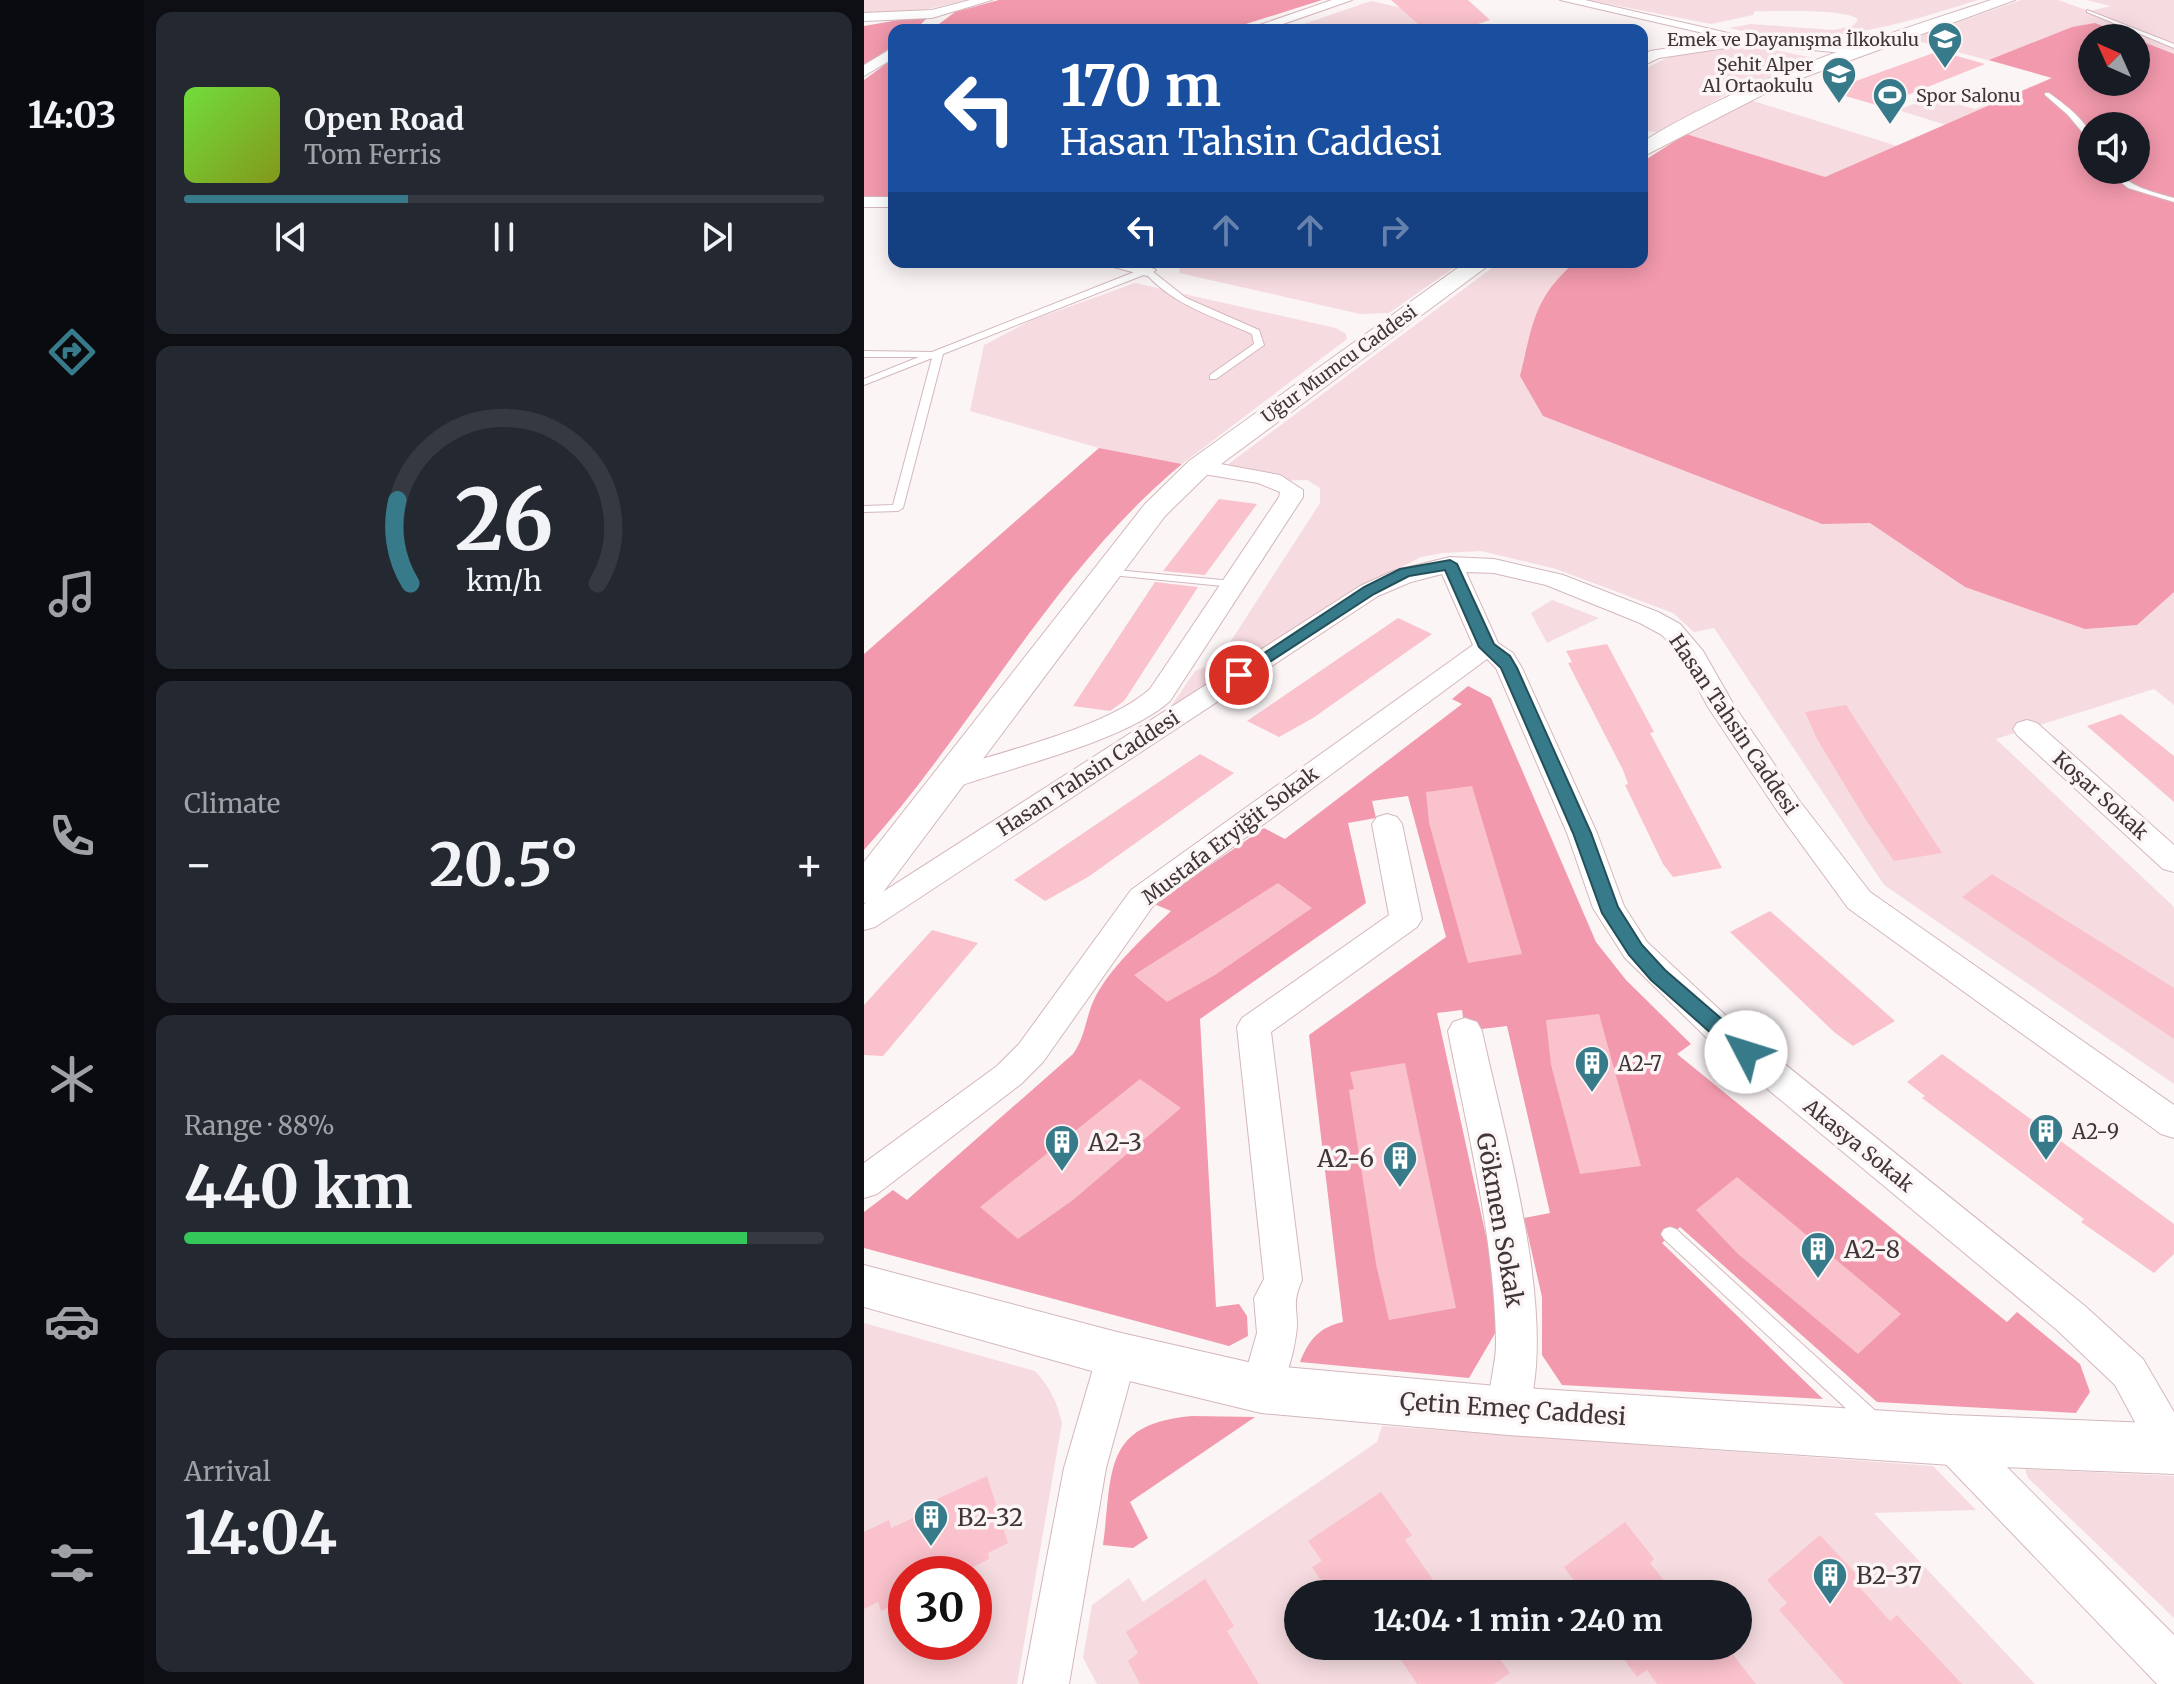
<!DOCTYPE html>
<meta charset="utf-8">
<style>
:root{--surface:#171b24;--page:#242831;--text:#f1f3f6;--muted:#9ea1a6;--line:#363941;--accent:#377a8a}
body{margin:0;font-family:Merriweather,serif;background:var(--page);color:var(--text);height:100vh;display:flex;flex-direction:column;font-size:30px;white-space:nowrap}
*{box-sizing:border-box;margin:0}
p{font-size:26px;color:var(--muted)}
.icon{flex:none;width:44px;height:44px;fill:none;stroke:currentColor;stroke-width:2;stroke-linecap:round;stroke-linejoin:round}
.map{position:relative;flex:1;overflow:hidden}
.drawer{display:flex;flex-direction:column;gap:12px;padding:12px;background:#0d0f14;width:720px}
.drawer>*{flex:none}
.hud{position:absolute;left:24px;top:24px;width:760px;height:244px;border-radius:16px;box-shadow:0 4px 20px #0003;background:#1a4fa0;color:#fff;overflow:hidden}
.needle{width:52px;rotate:315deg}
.tools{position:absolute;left:1214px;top:24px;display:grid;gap:16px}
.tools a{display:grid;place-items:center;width:72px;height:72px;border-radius:50%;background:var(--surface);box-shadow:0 4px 20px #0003;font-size:40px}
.speed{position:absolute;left:24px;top:1556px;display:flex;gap:16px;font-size:40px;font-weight:700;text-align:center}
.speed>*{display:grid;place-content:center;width:104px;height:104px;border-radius:50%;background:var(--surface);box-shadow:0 4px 20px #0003;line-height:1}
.speed .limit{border:12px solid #d22;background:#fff;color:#111}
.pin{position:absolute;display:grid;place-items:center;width:68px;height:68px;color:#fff;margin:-34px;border:4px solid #fff;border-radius:50%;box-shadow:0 2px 8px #0007}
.me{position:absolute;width:88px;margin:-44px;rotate:310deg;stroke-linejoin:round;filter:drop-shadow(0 0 6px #0008)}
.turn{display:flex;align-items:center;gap:28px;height:168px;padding:0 40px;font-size:36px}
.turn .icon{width:104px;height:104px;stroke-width:2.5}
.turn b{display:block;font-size:56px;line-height:68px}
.lanes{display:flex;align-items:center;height:76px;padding:0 40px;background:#0003;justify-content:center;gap:40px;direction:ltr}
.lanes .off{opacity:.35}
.big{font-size:60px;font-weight:700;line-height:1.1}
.drawer .tile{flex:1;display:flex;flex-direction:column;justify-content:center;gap:12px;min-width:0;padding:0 28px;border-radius:16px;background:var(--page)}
.drawer .dial{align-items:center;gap:0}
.dial svg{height:208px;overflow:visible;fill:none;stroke:var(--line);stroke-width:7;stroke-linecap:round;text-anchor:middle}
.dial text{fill:var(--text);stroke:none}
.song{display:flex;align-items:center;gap:24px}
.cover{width:96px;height:96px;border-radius:12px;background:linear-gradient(135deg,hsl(100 70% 55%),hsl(70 70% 35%))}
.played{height:8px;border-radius:4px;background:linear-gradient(90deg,var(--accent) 35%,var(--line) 35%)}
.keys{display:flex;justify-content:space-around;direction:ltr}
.heat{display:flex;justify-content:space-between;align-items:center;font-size:44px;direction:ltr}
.charge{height:12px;border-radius:6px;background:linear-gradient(90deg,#34c759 88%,var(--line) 0)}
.trip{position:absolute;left:420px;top:1580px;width:468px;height:80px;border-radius:40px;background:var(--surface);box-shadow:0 4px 20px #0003;font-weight:700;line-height:80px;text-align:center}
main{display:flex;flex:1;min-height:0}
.tab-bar{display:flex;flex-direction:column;width:144px;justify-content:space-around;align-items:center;background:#090b0e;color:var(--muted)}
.tab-bar .icon{width:56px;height:56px}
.tab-bar .selected{color:var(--accent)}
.tab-bar b{font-size:36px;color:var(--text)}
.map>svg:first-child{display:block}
.green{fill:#f6dce0;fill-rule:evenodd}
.forest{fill:#f299ad;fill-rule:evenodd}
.building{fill:#fac2cd}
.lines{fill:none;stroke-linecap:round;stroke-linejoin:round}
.service-casing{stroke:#d4b7bc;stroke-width:2}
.minor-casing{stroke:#d4b7bc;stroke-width:2}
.tertiary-casing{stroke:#d4b7bc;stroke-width:2}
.service{fill:#fff;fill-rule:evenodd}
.minor{fill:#fff;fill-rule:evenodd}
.tertiary{fill:#fff;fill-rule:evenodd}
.route{fill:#377a8a;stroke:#244f5a;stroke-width:2}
.labels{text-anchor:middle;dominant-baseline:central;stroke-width:7;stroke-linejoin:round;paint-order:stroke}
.far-poi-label{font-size:18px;fill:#413538;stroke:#fbf5f6;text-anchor:end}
.far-street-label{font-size:18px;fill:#413538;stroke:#fbf5f6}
.street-label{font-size:20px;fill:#413538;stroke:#fbf5f6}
.poi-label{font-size:20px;fill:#413538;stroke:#fbf5f6;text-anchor:start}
.near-poi-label{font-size:24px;fill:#413538;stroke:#fbf5f6;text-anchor:start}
.near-street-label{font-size:24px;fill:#413538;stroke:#fbf5f6}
</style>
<main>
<nav class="tab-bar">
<b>14:03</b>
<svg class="icon selected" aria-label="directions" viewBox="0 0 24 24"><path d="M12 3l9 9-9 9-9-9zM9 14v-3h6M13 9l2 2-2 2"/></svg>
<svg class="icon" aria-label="music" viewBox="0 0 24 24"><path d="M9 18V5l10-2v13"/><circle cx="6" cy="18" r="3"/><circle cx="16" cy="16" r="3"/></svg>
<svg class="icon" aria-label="phone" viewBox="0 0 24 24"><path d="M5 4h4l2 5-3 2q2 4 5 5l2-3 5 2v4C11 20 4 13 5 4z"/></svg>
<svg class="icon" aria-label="climate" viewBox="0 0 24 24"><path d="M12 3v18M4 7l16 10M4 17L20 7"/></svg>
<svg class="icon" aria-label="car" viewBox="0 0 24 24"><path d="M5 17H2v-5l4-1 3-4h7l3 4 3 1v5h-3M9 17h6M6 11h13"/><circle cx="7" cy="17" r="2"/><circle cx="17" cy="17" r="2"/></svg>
<svg class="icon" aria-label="filters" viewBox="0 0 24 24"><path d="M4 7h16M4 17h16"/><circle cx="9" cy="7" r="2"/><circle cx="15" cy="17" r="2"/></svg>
</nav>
<section class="drawer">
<div class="tile">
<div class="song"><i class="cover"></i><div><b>Open Road</b><p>Tom Ferris</p></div></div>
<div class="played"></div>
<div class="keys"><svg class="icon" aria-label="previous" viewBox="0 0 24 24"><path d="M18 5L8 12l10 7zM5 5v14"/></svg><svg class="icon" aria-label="pause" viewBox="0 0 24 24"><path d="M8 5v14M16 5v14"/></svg><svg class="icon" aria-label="next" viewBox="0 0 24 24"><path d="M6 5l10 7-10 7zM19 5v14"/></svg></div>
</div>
<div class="tile dial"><svg viewBox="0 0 100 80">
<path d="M14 69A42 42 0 1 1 86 69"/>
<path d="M14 69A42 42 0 0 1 9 37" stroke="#377a8a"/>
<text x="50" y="56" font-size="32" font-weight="700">26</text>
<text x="50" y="72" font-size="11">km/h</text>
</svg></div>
<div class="tile"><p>Climate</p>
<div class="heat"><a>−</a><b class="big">20.5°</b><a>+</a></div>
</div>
<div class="tile"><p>Range · 88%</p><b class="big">440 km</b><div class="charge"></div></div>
<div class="tile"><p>Arrival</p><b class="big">14:04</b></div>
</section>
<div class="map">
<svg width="1310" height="1684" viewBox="0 0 1310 1684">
<rect width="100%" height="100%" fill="#fbf5f6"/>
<g class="green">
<path d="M0 0H102L56 11 0 15Z"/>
<path d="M724 0H1114C1027 27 956 50 865 28L887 24 970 30 990 25 994 19C976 8 913 12 891 11L889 15 847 24Z"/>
<path d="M1157 0H1194L1225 11 1247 6 1222 0H1310V705L1290 689 1132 739 1310 907V1084L1020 885 850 628 830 632 809 613 692 569 617 551 579 553 557 557 492 591 301 715 331 671 354 661 456 503V488L443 480 409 481 355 471 636 262H778V162L883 99 1033 146 1082 125 1034 110 1068 97 1111 109 1188 78 1047 39ZM1228 38H1272V82H1228ZM1228 126H1272V170H1228Z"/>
<path d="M507 1 636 30H422Z"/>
<path d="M865 48 906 49 950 58 863 94 793 132 778 131V70L809 55Z"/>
<path d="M326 262H598L525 313 496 314 315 273 316 266Z"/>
<path d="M271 283 472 328 482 334 483 339 318 464 235 448 106 411 120 345 168 320Z"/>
<path d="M688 600 735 618 683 643 667 613Z"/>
<path d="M0 1323 171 1371C186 1387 193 1402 198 1423L153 1684H0ZM42 1574H110V1642H42Z"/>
<path d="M518 1426 1069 1466 1112 1510 1010 1513 1171 1684H233L219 1658 228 1605 265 1578 279 1602 513 1442ZM434 1594H874V1646H434Z"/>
<path d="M1161 1469 1310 1476V1618L1164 1478Z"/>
</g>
<g class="forest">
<path d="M135 0H458L363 30H67L91 12Z"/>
<path d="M40 19H62L51 30H30V45L0 66V26Z"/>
<path d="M1231 23 1310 54V592L1273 625 1221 629 1101 587 1006 523 958 524 679 416 656 376C669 324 669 299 711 262H778V162L822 134 961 177 1188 78 1125 60 1208 27ZM1228 38H1272V82H1228ZM1228 126H1272V170H1228Z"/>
<path d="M30 58V197L0 199V80Z"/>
<path d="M235 448 318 464C189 571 111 727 0 850V654Z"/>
<path d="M604 686 627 698 732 942 762 980 827 1044 813 1054 1143 1322 1153 1312 1216 1364 1226 1392 1212 1413 1013 1402 816 1227 798 1243 959 1399 698 1385 678 1355V1297L660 1218 686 1213 643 1026 601 1031 598 1010 573 1013 640 1318 605 1378 436 1362C445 1339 456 1327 479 1322L445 1035 582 937 544 796 508 801 512 818 484 823 502 903 336 1019 352 1307 375 1304 383 1316 384 1336 365 1346 0 1248V1212L29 1190 43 1200 209 1054C221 1037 221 1021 229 1002 242 971 282 935 307 911L290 904 400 828 421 839 598 704 588 699Z"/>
<path d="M328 1416 391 1417 266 1502 284 1538 269 1548 239 1545C249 1471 238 1424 328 1416Z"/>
</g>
<g class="building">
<path d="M527 0H604L626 20 596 30H561Z"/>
<path d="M1075 51 1121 64 1016 106 964 91Z"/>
<path d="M355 499 393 504 341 575 299 571Z"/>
<path d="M291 582 334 587 260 701 246 711 209 706Z"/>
<path d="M534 618 568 634 449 718 415 737 383 721Z"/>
<path d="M743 644 790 732 786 733 858 868 809 877 799 864 761 785 764 784 759 770 704 663 708 662 702 651Z"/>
<path d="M982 705 1078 853 1030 861 1002 820 953 739 941 712Z"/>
<path d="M1257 714 1310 756V802L1223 726Z"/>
<path d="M336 754 370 773 224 877 181 901 150 880Z"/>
<path d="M608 786 658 954 604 963 565 823 562 792Z"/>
<path d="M1128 874 1310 988V1039L1098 897Z"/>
<path d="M414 883 448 908 351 975 303 1002 270 975Z"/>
<path d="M906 911 1031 1021 989 1046 970 1032 866 932Z"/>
<path d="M68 930 114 943 19 1056 0 1055V1005Z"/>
<path d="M735 1014 777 1166 716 1174 687 1065 682 1020Z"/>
<path d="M1078 1054 1310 1224V1254L1290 1273 1217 1222 1220 1219 1058 1098 1061 1096 1043 1082Z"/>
<path d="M541 1063 592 1308 525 1320 512 1264 485 1090 490 1089 486 1072Z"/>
<path d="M276 1079 317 1108 209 1200 154 1239 116 1207Z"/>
<path d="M873 1177 1037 1314 994 1354 874 1254 832 1210Z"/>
<path d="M123 1476 144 1543 124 1553 125 1559 95 1574H42V1600L17 1611 14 1602 0 1609V1532L25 1520 27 1528 75 1506 73 1499Z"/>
<path d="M517 1492 548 1535 541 1540 579 1594H466L448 1567 458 1561 444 1541Z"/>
<path d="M761 1522 790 1559 786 1563 811 1594H720L700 1567Z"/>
<path d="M956 1535 995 1577 990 1581 1026 1621 1033 1615 1098 1684H980L915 1610 923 1603 903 1580Z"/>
<path d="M341 1579 370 1626 363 1631 395 1684H276L264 1661 274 1653 262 1632Z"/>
<path d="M528 1646H626L646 1673 630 1684H553Z"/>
<path d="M750 1646H862L892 1684H793L783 1670 773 1677Z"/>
</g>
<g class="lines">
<g class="service-casing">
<g id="service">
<path d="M1223 10 1310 44V48L1223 12Z"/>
<path d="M1181 93H1185C1201 105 1228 123 1228 144L1204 115 1181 95Z"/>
<path d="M1242 170H1250C1267 187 1288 192 1310 198V202L1264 188Z"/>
<path d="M283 267 322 298 395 330 400 345 352 379H346V375L390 344 388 334C350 317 310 305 282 274L79 354 39 508 34 511 0 512V506L29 505 68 358 0 385V379L55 357H0V351L68 352Z"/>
<path d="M241 569 369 581 375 584 369 587 237 574 235 572Z"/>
<path d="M806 1227 812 1229 1016 1415 1019 1421 1016 1427 1009 1430 1002 1427 800 1239 797 1234 800 1229Z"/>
</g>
</g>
<g class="minor-casing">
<g id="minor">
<path d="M106 0H128L68 18 0 21V13L68 10Z"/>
<path d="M468 0H488L402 30H381Z"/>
<path d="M696 0H721L881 37 988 46 995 50 988 54 888 44 795 58 778 66V56L786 51 865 39Z"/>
<path d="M30 47V58L0 76V65Z"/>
<rect x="0" y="197" width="30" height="10"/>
<path d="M243 262H274L292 270 283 276 246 266Z"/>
<path d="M335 460 416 475 439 490V497L306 701C263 740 153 766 95 786H75L71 779 75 772C133 753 243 728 286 689L415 497 416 492 394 483 327 472 324 467Z"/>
<path d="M586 557 630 559 699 575 794 612 816 624 839 651 871 707 934 799 1006 892 1310 1105V1138L1297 1134 984 908 914 812 844 707 814 652 798 635 776 623 682 585 630 573 602 572 634 643 649 653 658 668 733 833 760 906 783 942 871 1024 1221 1306 1279 1359 1310 1412V1468L1293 1463 1251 1385 1193 1330 847 1042 761 958 729 908 703 833 632 668 623 659 289 906 179 1062 157 1084 13 1194 0 1198V1163L133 1066 155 1044 267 890 609 645 578 574 547 582 514 596 11 927 0 930V904L496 586 529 571Z"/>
<path d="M1163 720 1173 723 1310 845V872L1299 869 1153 735 1149 729 1153 723Z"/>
<path d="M523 814 533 817 538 824 558 919 553 927 407 1032 438 1280C426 1307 436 1311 432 1335 429 1357 421 1382 411 1402L397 1408 383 1402 377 1389 393 1333 390 1298 400 1279 373 1027 378 1018 525 915 508 824 513 817Z"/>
<path d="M601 1018 613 1022 618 1031C639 1131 700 1332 659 1425L644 1430 629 1425C618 1400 633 1368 632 1341 630 1236 604 1134 584 1031L589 1022Z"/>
<path d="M253 1337 267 1342 273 1355 242 1468 205 1684H159L200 1468 233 1355 239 1342Z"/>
<path d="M1087 1420 1102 1426 1310 1635V1684H1293L1072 1454 1066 1440 1072 1426Z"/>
</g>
</g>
<g class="tertiary-casing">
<g id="tertiary">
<path d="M1127 0H1151L916 86 778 157V142C887 76 1006 40 1127 0Z"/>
<path d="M602 262H629L345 473 301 516 14 899 0 903V862L281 504 325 461Z"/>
<path d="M0 1265 253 1332 397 1365 644 1387 1087 1415 1310 1424V1474L1087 1465 644 1435 397 1413 253 1378 0 1307Z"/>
</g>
</g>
<use href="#service" class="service"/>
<use href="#minor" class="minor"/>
<use href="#tertiary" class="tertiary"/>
</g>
<path class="route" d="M586 560 593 564 630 644 646 656 653 668 727 833 754 907 778 945 801 970 889 1046 892 1052 889 1058H875L787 980 765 955 738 913 709 833 637 668 615 647 581 570 545 576 510 594 381 678 367 675 500 587 536 569Z"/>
<defs>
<g id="school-pin" transform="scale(1.8)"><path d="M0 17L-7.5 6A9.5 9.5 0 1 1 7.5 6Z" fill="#377a8a" stroke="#fbf5f6"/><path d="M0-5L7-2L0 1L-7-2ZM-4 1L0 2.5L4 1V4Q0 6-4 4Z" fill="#fff"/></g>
<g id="stadium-pin" transform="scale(1.8)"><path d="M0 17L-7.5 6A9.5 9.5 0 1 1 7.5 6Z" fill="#377a8a" stroke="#fbf5f6"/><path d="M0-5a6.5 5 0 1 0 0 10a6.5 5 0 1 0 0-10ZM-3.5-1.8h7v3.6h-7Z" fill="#fff"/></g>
<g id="building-pin" transform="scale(1.8)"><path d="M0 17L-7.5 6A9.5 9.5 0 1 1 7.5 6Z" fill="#377a8a" stroke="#fbf5f6"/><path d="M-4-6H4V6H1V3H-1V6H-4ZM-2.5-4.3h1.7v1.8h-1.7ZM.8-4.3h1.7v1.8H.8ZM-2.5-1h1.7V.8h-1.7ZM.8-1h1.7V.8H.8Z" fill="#fff"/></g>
</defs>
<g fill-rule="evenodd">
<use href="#school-pin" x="1081" y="39"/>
<use href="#school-pin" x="975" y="74"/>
<use href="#stadium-pin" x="1026" y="95"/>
<use href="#building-pin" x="728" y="1063"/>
<use href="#building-pin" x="1182" y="1131"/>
<use href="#building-pin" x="198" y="1142"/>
<use href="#building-pin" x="536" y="1158"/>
<use href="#building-pin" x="954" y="1249"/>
<use href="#building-pin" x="67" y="1517"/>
<use href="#building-pin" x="966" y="1575"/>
</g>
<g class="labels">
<g class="far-poi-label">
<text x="1055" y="39">Emek ve Dayanışma İlkokulu</text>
<text x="949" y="64">Şehit Alper<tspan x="949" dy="21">Al Ortaokulu</tspan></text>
<text x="1052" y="95" text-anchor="start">Spor Salonu</text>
</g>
<g class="far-street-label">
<text transform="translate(475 364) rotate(-36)">Uğur Mumcu Caddesi</text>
</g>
<g class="street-label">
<text transform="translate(870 724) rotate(56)">Hasan Tahsin Caddesi</text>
<text transform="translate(224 773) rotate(-33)">Hasan Tahsin Caddesi</text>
<text transform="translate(1237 795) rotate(42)">Koşar Sokak</text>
<text transform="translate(366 835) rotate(-37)">Mustafa Eryiğit Sokak</text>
<text transform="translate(995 1145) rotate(39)">Akasya Sokak</text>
</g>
<g class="poi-label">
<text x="754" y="1063">A2-7</text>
<text x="1208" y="1131">A2-9</text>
</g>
<g class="near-poi-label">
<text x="224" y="1142">A2-3</text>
<text x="510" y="1158" text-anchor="end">A2-6</text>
<text x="980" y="1249">A2-8</text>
<text x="93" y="1517">B2-32</text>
<text x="992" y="1575">B2-37</text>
</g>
<g class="near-street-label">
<text transform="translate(636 1220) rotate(80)">Gökmen Sokak</text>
<text transform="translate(649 1409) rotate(4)">Çetin Emeç Caddesi</text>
</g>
</g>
</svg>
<div class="tools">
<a><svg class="needle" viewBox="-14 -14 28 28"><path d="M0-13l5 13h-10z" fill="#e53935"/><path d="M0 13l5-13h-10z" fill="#9ea1a6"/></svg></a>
<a><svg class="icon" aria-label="sound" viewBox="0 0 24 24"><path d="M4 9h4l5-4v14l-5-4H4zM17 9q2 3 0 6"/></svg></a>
</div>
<div class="speed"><div class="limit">30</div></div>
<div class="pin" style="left:375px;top:675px;background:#d93025"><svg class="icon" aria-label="arrive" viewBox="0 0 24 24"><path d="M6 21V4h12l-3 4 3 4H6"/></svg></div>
<svg class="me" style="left:882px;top:1052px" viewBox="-20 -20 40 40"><circle r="19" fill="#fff"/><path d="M0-13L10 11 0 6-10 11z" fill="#377a8a"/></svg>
<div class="trip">14:04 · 1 min · 240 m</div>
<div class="hud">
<div class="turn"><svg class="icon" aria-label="left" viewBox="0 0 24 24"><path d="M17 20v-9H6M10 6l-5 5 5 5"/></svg><div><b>170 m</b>Hasan Tahsin Caddesi</div></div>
<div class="lanes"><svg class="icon" aria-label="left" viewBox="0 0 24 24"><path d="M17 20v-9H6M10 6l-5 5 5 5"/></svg><svg class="icon off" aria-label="ahead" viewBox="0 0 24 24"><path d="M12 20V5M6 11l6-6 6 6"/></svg><svg class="icon off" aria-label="ahead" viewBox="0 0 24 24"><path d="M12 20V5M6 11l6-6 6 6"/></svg><svg class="icon off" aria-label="right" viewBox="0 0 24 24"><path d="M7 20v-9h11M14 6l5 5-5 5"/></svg></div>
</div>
</div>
</main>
